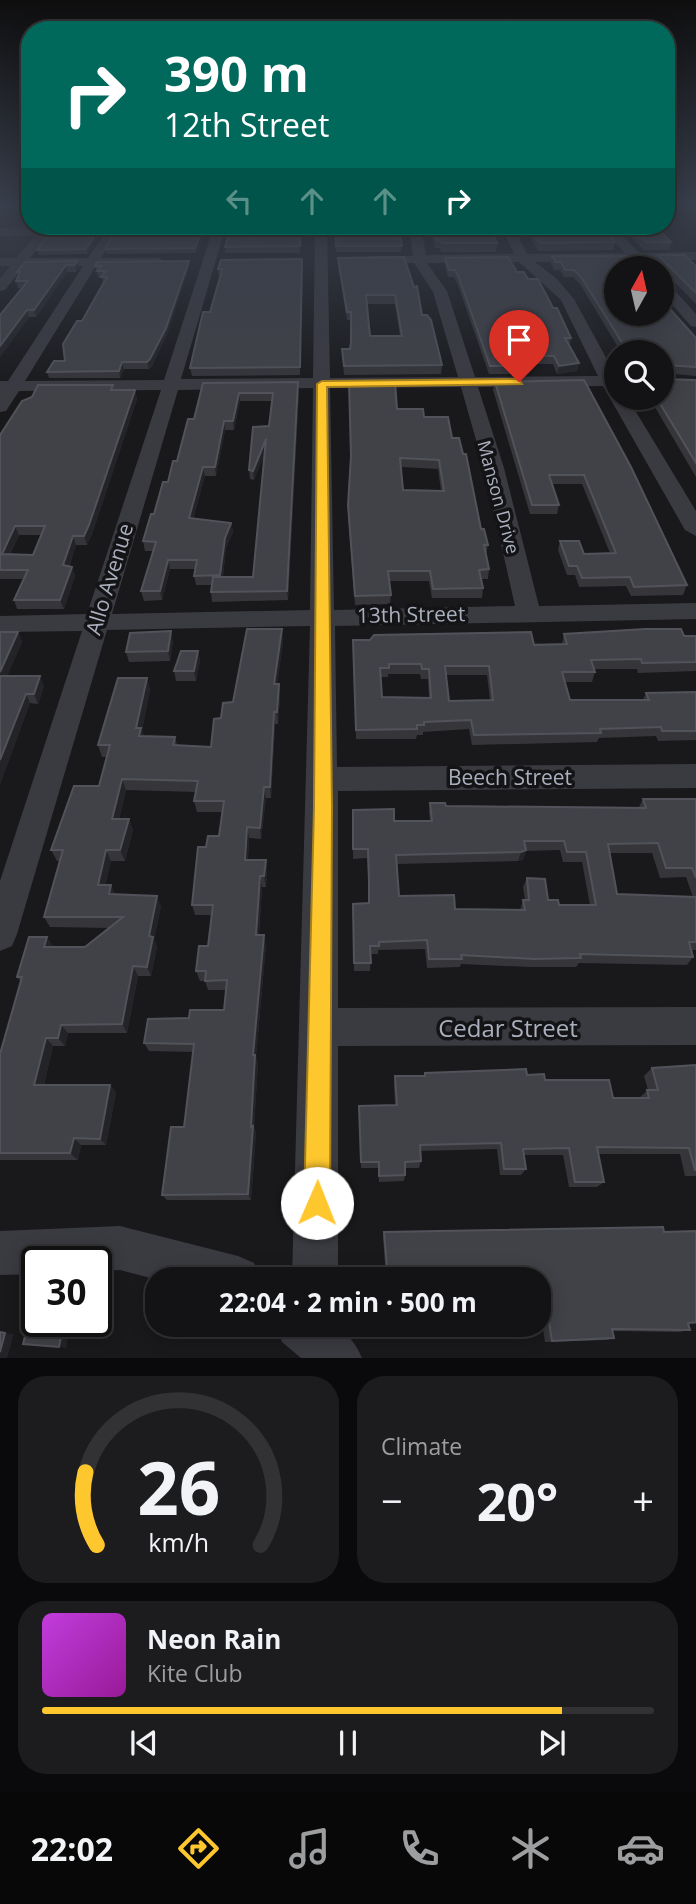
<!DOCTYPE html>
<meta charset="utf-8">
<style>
:root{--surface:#131315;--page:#1c1c1e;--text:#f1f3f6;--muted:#9d9ea0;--line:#323234;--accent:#ffc72e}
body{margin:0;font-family:"Open Sans",sans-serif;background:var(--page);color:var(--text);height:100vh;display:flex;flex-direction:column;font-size:26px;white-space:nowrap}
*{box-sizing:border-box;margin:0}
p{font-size:23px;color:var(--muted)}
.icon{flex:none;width:38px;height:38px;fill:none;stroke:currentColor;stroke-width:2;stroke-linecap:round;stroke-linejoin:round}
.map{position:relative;height:1358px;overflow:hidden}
.sheet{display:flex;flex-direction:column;gap:18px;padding:18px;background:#0a0a0c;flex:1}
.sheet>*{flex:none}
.guide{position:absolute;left:21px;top:21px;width:654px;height:214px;border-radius:28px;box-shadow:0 4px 18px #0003,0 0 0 2px var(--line);background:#00695c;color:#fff;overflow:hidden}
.needle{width:46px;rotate:8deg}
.controls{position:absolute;left:604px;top:256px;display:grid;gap:14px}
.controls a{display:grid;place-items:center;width:70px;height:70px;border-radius:50%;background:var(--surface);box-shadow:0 4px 18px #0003,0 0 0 2px var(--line);font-size:35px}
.speed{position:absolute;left:21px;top:1246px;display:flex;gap:14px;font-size:35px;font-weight:700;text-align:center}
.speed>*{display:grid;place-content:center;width:91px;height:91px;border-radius:50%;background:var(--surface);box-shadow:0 4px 18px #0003,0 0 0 2px var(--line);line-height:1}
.speed .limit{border:4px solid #111;border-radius:10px;background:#fff;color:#111}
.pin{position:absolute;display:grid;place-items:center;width:60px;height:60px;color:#fff;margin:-72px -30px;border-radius:50% 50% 50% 0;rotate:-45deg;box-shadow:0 0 7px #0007}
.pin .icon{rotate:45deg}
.me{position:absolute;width:77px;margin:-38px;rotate:1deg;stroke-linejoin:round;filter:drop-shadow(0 0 5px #0008)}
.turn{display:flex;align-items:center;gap:24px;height:147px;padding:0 28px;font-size:32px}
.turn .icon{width:91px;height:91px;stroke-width:2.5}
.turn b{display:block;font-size:49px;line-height:60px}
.lanes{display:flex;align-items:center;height:66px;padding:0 28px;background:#0003;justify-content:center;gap:35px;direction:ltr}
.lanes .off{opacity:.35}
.big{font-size:52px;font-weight:700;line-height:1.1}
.sheet .tile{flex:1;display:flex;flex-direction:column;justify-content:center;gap:10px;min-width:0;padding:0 24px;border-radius:28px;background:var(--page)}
.sheet .dial{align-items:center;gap:0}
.dial svg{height:182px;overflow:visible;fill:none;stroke:var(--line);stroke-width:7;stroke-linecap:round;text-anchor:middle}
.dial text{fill:var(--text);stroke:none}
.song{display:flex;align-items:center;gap:21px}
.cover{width:84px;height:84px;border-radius:10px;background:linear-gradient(135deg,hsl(290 70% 55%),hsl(300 70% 35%))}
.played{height:7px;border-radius:4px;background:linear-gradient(90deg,var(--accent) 85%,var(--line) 85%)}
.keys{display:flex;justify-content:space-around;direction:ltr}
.heat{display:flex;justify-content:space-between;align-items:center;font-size:38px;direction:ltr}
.sheet .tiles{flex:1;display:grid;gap:18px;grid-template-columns:1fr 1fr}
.tile:last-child{grid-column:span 2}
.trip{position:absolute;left:145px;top:1267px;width:406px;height:70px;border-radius:28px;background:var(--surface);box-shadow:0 4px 18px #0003,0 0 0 2px var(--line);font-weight:700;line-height:70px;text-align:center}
.tabs{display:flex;height:112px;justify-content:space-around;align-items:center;background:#080808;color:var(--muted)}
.tabs .icon{width:49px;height:49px}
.tabs .active{color:var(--accent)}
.tabs b{font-size:32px;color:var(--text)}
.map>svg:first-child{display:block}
.built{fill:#252529}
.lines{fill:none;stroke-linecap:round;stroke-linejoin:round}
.minor{fill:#3a3a41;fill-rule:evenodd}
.wall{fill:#35353a;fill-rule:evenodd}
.shaded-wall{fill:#242428}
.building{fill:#414248;stroke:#52535a;stroke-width:2;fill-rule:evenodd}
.route{fill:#ffc72e;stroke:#a6811e;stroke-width:2}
.labels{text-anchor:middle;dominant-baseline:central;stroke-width:7;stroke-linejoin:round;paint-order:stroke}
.far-street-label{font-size:18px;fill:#aaafbd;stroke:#141417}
.street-label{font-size:21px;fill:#aaafbd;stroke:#141417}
.near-street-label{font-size:24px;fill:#aaafbd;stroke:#141417}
</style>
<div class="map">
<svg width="696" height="1358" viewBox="0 0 696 1358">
<rect width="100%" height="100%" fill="#19191c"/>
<path class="built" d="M0 205H30V226H42L0 277Z"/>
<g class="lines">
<g class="minor">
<path d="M0 205H13L0 217Z"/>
<path d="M43 226H55L30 258H88L109 226H121L101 258H159L165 262 159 266H96L25 381 164 380 214 226H226L181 379 313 378 315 226H327L330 378 458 377 433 292 414 263 369 264 363 260 369 256H413L409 226H421L426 255 514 254 501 226H513L527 254 625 253 601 226H613L639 253 696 252V260H646L649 268H638L632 261 535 262 557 279 574 299 616 376V397H627L696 511V536L685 530 603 386 478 387 504 468 539 606 696 603V619L335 626 337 767 696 764V788L338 791V1008L696 1007V1045L338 1046V1279H292L310 626 107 630 17 934 12 946 0 951V881L82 631 0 632V616L87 614 161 390 19 391 6 411 0 412V381H8L83 266H24L5 290 0 291V278L10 266H0V258H16L35 236H0V228H41ZM519 262 561 300 598 376 475 377 447 291 427 263ZM461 387 484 468 515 606 334 610 330 388ZM313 388 310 610 112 614 178 390Z"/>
<path d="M662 281 667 282 696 314V327L691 326 662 293Z"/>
<path d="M120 1226 238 1256 254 1263 261 1279 158 1280 120 1270 96 1271V1262H37V1274L0 1275V1231Z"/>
<path d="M276 1325C315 1325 344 1315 362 1358H301L282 1342Z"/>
</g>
</g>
<g class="wall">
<path d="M56 226H107L88 254 39 255 37 250Z"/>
<path d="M207 226 196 253 106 254 105 249Z"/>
<path d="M301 226 300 253H225V247Z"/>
<path d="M335 226 402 246 401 252H336Z"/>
<path d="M428 226H494L493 232 497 243 496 252H441L440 248H435Z"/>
<path d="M524 226H606L612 238 615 242 613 250 538 251Z"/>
<path d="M616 226H655L671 242 669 250H644L624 229 622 231Z"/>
<path d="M658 255 696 266V304L656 263Z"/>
<path d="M552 256 631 262 630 265 696 338V376L664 373 663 379 696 380V477L649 397H662V352H621L580 284 573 277H564L560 270H554L551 263Z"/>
<path d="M404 257 422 315 442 365 441 374 344 375 342 349H350L351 343V320H347L338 266V258ZM367 304H395L400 336H370Z"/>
<path d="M445 258 517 272 528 279 553 308 571 338 569 346 579 363 577 371 557 374 553 364H522L523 366 521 374H489L458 285 454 277H448L445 265Z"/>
<path d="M77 261 79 268 76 272H67L36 317H29L0 357V315L22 288H18L16 281 18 276 17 272Z"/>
<path d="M189 261V267L167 334 152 366 149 369H124L120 378H49L47 372 65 361 82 321 104 283H103L102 277H98L95 266Z"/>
<path d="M302 266 300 375 192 376 190 368 210 312 220 277H219L218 269Z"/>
<path d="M584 380 687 585 683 595 631 596 626 586 579 587 575 575H567L558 550 560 541 584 554 610 553 582 484H552L559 505 557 514H530L493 390 495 382Z"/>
<path d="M203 383 299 391 288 600 212 602 211 592 212 585H196L194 576 195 569H170L162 600 144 601 141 591 153 551H145L143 541 177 461 194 419ZM240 401H272L269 426 249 470 250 479 254 480 265 453 253 577H223L226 548 233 532 231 523 193 519 205 476H216L225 430H234Z"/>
<path d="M114 390H135L137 399 92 534 87 545H76L69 567H72L75 576 64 609H17L14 600 24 579H0V435ZM19 535H41L33 555 10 554Z"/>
<path d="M397 409 424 417 452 438 481 529 488 545 486 554 489 569 488 579H481L483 588 482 598H432L429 581H389L391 595 390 604 355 605 348 515 351 459ZM401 467 438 469 441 490H403Z"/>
<path d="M0 632H18L22 642 7 676 44 686 38 704 30 703 0 784Z"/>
<path d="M564 634 696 636V671L638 673 637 669H594L595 672 592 682H565L570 700H643L646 693 696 692V740L658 741 656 736 599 738 597 742 472 745 469 729 423 732V735H417L416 739H356L353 640 562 644ZM388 674H420L421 679H428L429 697H382L381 677H388ZM446 675H487L490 700 449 701Z"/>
<path d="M173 641 170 661 129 662 126 652Z"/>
<path d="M283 641 277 684H279L280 696 278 724H275L271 798H266L261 839 249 838 248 860H266L267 871 266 887H262L259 935 266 945 256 1056 258 1063 254 1127 256 1133 251 1200H167L162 1195 184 1127 193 1052 149 1051 144 1043 189 1018 224 1010 226 990H208L205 981H200L196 971 208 946 212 915H195L192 905 206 847 219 836 222 812H197L194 801 196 792 126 790 119 819H129L133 830 125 861H111L105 885 116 895 161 906 154 940 157 947 151 976H138L127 1033H68L65 1046H53L44 1085H110L116 1093 106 1145H81L78 1160H0V1054L21 982 17 977 54 947H85L111 928 50 927 44 917 60 861H57L51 850 99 786 107 757H102L98 745 147 678 150 690 142 730 144 736 175 737 177 745 211 747 221 718Z"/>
<path d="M198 651 200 661 196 681H176L174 671Z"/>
<path d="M643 799H696V950H691L693 957 687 965 579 963 576 967H530L461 964 460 967 427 968 425 949 378 950V954H371L370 971H354L353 904 369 903V891L367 858 353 859V810L394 821H430L429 812 430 803 446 806 639 807ZM560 850 563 862H582L590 905H559L548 900 527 878 523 887 525 900H523L520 910 455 909 399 896 397 864 518 861 523 860 526 851ZM609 853H652L660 878 686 877 693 897 617 894Z"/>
<path d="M696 1065V1176H685L680 1154H598L604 1182 597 1187H569L563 1155H524L526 1169 521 1175H500L497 1149 420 1151 421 1161 419 1168H405V1175L404 1181 379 1182 378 1168H361L359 1106 395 1105 394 1084 395 1076H424L425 1073 527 1075 613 1098H639L648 1090 644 1076 652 1068Z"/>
<path d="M696 1231V1324H689L690 1330 679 1332 613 1331 614 1338 606 1340 545 1342 539 1301V1279H386L383 1237 384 1232Z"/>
<path d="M462 1325H484L485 1333 481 1335 463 1336Z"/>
</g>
<g class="shaded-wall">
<path d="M102 226H107L88 254 86 249Z"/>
<path d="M204 226H207L196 253 195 248Z"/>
<path d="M77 261 79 268 76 272 75 265Z"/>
<path d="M189 261V267L167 334 152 366 149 369 147 362Z"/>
<path d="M66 265 67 272 36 317 34 310Z"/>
<path d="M27 310 29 317 0 357V346Z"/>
<path d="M122 362 124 369 120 378 119 371Z"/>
<path d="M579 363 577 371 557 374 559 366Z"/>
<path d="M298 382 299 391 288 600 287 591Z"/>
<path d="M135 390 137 399 92 534 87 545 84 536Z"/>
<path d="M239 393 240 401 234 430 233 421Z"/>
<path d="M224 421 225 430 216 476 215 467Z"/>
<path d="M266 439 267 448 254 480 253 471Z"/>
<path d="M203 467 205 476 190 528 189 518Z"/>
<path d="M231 523 233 532 226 548 222 585 220 575 225 538Z"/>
<path d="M15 526 19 535 5 563 2 554Z"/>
<path d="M73 536 76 545 66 574 63 565Z"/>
<path d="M168 560 170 569 162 600 160 591Z"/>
<path d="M72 567 75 576 64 609 60 600Z"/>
<path d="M282 629 283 641 276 696 274 684Z"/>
<path d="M171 631 173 641 170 661 168 651Z"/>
<path d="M18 632 22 642 3 686 0 680V672Z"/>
<path d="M198 651 200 661 196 681 194 671Z"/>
<path d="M40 676 44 686 38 704 34 694Z"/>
<path d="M147 678 150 690 142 730 145 740 143 748 136 728Z"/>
<path d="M279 684 280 696 278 724 277 712Z"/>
<path d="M26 694 30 703 0 784V760Z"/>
<path d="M274 712 275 724 271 798 270 787Z"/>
<path d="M122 779 126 790 116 830 112 819Z"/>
<path d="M264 787 266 798 261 839 260 828Z"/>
<path d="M129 819 133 830 125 861 120 850Z"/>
<path d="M247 827 249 838 247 871 245 860Z"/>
<path d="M106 850 111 861 103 896 98 885Z"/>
<path d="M526 850 523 860 518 861 521 852Z"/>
<path d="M266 860 267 871 266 887 264 876Z"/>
<path d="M260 876 262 887 258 945 256 935Z"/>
<path d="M111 885 116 896 109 894Z"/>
<path d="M157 896 161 906 154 940 157 947 151 976 147 967 149 936Z"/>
<path d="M264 935 266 945 256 1056 258 1063 254 1127 256 1133 251 1200 248 1194 253 1055Z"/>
<path d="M47 937 54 947H44Z"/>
<path d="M133 966 138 976 127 1033 122 1024Z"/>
<path d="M61 1025 68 1033 65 1046 58 1038Z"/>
<path d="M46 1038 53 1046 42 1093 34 1085Z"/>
<path d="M110 1085 116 1093 106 1145 100 1139Z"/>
<path d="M74 1138 81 1145 78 1160 70 1153Z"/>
<path d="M72 1321H79L75 1338 68 1337Z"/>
<path d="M5 1333 14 1334 7 1358H0V1352Z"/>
<path d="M61 1337 68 1338 66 1348 59 1347Z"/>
</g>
<g class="building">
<path d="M56 226H102L86 249 37 250Z"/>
<path d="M119 226H204L195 248 105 249Z"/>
<path d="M231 226H301L300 246 225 247Z"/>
<path d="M335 226H398L402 246H336Z"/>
<path d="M431 226H490L497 243H442L441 240H436Z"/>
<path d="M529 226H606L613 233 610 236 615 242 539 243Z"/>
<path d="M630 226H655L671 242H646Z"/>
<path d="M658 255H684L696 266V293Z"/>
<path d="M552 256H626L631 262H628L633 268H616V313H662V300L696 338V367L665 365 663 379 696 380V463L656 397H662V352H628L581 277 574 270H565L561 262H556Z"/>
<path d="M404 257 414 287 417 286 422 315H427L431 320 442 365 344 366 342 349H350L351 342V312H347L338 258ZM366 295H395L402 336H370Z"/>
<path d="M508 257 517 272H524L528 279H538L553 308H557L571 338H565L579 363 559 366 554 356 519 355 523 366H490L459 278 455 270H449L445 258Z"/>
<path d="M302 259 300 367 190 368 203 312H210L221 274 222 269H218L221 260Z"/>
<path d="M77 261 75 265H66L34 310H27L0 346V315L28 281H16L20 272H17L25 262Z"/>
<path d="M189 261 166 328 150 359 147 362H122L119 371 47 372 54 361H65L63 344 77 321H82L107 277H101L106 271H97L101 266H95L97 262Z"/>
<path d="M584 380 631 467 687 585 634 587 630 577 582 578 577 566H569L560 541H579L584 554 616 553 584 475H549L559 505H532L495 382Z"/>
<path d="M298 382 287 591 211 592 213 577H253L266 439 253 471 249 470 253 427 269 426 273 393H239L233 421H224L215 467H203L189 518 231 523 225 538 220 575 194 576 197 560H168L160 591H141L156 542 143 541 151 514H154L163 482H168L173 461H177L188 419H194L203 383Z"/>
<path d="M349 382H395L397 409H423L424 417H448L452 438H459L463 454H466L481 529H484L488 545H484L489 569 479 570 483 588 433 589 430 571H388L391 595 355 596 348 505 351 456ZM400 458 439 460 444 491 403 490Z"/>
<path d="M38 385H113L111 390H135L89 525 84 536H73L63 565 72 567 60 600H14L28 570H0V435L22 401 32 397ZM15 526H45L33 555 2 554Z"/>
<path d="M247 629H282L274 684H279L277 712H274L270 787H264L260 828 247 827 245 860H266L264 876H260L256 935H264L253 1055H255L251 1127 253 1126 248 1194 162 1195 171 1127H184L194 1044 144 1043 148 1019 189 1018 190 1010H224L227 980 205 981 206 971H196L199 946H208L213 905H192L198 847H206L208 836H219L224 801H194L198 781 122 779 112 819H129L120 850H106L98 885H111L109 894 157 896 149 936 153 937 147 967 133 966 122 1024 61 1025 58 1038H46L34 1085H110L100 1139 74 1138 70 1153H0V1054L22 977H17L29 937H47L44 947H85L123 917H44L63 850H51L74 786H99L110 745H98L118 678H147L136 728H141L139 736 175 737 173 745 211 747 214 719 221 718 223 703 233 702Z"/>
<path d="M645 629H681L684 636H696V662L642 663 641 659 591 660 595 672H562L570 700H649L646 693 696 692V731H662L661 727 600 729 601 733 474 735 471 720 424 722V725H417V729L356 730 353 640H370L374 635 531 632 534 645 567 644 564 634ZM389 664H421L422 669H429L431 698 382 697 380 668H389ZM445 666H489L493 700 449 701Z"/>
<path d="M171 631 168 651 126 652 130 633Z"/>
<path d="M0 632H18L0 672Z"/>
<path d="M181 651H198L194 671H174Z"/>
<path d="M0 676H40L34 694H26L0 760Z"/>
<path d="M643 799H696V878L692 868H666L658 843 608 844 617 894 696 897V942H689L693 957 580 954 581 958 534 959 461 955 462 959H429L427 940 379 942V946H370L371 963H354L353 904 369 903V882L368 849H353V810L394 809V821H432L430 803H445L446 806 646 808ZM524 841H564L567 852H586L596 905H559L558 900H548L545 879 527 878 529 900H523L525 910 455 909 454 895 399 896 396 855 521 852 526 850Z"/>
<path d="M696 1065V1170H695L689 1148 597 1147 604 1182H575L569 1148 523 1149 526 1169H504L501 1143 420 1145 421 1161 405 1162V1175L379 1176V1162H361L359 1106 397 1105 395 1076H425V1073L526 1069 527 1075 544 1074 545 1080H609L613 1098H649L647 1090H658L652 1068Z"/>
<path d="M663 1227 664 1232 696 1231V1322L688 1323 690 1330 612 1329 614 1338 552 1341 544 1290H539V1279H388L384 1232Z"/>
<path d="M34 1300 37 1301V1321H72L68 1337H61L59 1347 23 1344Z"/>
<path d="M466 1325H484L485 1333 467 1334Z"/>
<path d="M0 1332 5 1333 0 1352Z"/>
</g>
<linearGradient id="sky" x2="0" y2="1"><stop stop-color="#0e0e0f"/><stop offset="0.52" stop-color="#383e4b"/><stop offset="1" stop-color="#383e4b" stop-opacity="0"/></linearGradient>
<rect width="696" height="395" fill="url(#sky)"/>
<path class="route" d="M519 379 522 384 327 387 332 807 330 1203 326 1213 317 1217 307 1213 304 1203 314 807 317 384 322 381Z"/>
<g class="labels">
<g class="far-street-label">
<text transform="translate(499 497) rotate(75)">Manson Drive</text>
</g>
<g class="street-label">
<text transform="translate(109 579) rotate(-73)">Allo Avenue</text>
<text transform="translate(411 614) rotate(-1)">13th Street</text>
<text x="510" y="777">Beech Street</text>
</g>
<g class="near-street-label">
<text x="508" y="1027">Cedar Street</text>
</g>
</g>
</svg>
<div class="controls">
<a><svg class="needle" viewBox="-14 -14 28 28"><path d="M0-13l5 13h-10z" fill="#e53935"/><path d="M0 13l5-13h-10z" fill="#9d9ea0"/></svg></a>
<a><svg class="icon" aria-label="search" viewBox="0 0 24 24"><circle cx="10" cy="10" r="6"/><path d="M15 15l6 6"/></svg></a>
</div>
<div class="speed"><div class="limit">30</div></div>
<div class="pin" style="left:519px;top:382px;background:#d93025"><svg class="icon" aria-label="arrive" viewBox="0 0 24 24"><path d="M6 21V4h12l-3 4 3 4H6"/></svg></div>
<svg class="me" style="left:317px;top:1203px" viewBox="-20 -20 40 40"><circle r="19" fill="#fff"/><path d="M0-13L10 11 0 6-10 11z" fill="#ffc72e"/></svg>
<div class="trip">22:04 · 2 min · 500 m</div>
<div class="guide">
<div class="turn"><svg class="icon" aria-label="right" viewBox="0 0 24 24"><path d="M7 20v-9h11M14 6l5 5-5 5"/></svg><div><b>390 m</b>12th Street</div></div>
<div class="lanes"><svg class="icon off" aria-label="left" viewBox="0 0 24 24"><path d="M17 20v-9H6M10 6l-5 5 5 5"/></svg><svg class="icon off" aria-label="ahead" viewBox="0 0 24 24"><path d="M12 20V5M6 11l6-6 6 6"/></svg><svg class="icon off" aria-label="ahead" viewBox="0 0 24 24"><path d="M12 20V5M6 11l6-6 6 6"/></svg><svg class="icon" aria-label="right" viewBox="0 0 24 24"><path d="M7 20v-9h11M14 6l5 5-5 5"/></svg></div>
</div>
</div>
<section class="sheet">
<div class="tiles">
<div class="tile dial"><svg viewBox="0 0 100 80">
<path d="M14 69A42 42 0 1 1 86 69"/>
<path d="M14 69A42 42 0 0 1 9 37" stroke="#ffc72e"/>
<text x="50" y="56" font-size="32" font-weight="700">26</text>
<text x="50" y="72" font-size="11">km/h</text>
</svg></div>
<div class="tile"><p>Climate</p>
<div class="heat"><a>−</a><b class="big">20°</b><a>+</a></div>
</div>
<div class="tile">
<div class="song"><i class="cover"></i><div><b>Neon Rain</b><p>Kite Club</p></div></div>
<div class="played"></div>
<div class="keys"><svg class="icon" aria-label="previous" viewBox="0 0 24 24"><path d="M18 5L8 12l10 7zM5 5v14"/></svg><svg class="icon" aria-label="pause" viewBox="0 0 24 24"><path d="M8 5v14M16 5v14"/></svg><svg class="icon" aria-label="next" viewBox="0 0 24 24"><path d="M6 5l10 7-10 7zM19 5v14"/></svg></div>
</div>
</div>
</section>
<nav class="tabs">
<b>22:02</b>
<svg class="icon active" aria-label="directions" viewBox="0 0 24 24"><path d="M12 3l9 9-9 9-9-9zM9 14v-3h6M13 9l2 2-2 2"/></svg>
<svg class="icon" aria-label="music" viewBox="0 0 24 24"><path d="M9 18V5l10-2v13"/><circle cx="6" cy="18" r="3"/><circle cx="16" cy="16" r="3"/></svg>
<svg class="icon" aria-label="phone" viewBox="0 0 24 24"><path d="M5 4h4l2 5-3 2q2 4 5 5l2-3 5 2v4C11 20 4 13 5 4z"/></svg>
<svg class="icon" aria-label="climate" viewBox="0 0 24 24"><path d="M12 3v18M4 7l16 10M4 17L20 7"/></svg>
<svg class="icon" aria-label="car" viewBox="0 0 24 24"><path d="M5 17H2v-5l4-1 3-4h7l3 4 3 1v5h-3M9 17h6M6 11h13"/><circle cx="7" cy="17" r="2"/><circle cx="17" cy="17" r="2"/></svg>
</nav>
